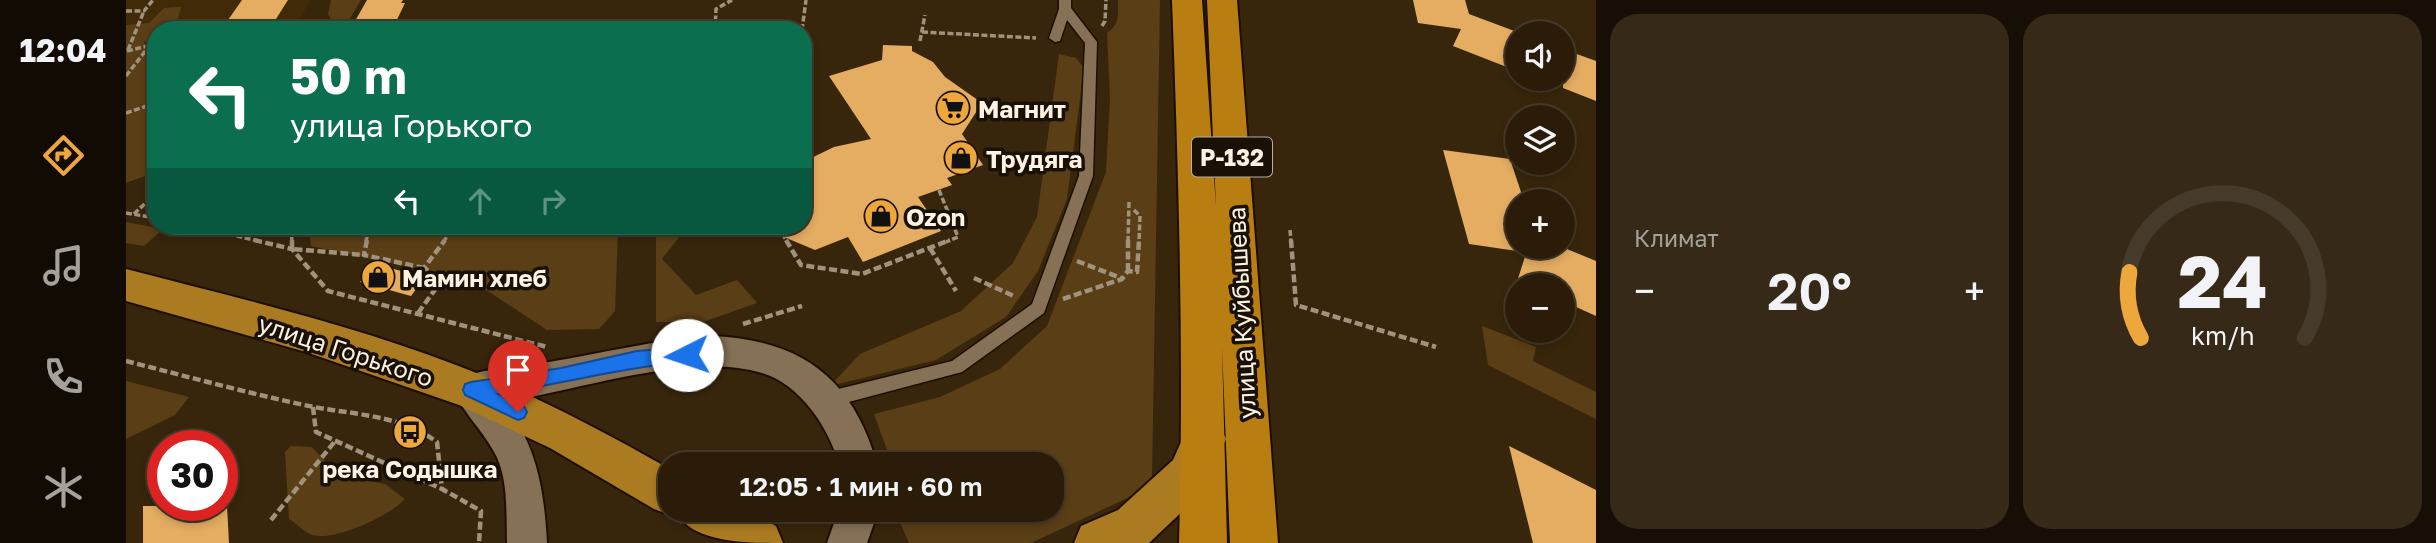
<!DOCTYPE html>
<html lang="ru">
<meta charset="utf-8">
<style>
:root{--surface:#2a1c09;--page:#362917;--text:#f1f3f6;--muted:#a5a19c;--line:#463a2a;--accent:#eea73d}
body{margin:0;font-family:"Golos Text",sans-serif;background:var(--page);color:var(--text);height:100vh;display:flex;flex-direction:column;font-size:26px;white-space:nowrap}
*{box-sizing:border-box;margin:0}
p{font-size:23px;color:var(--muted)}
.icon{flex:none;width:38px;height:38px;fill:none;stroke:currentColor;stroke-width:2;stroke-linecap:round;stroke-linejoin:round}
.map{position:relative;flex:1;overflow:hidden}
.details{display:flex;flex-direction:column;gap:14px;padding:14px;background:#170f05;width:840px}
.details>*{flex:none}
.top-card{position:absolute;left:21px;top:21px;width:665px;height:214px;border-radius:28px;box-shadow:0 4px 10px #0003,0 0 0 2px var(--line);background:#0b6e4f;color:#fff;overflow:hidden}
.tools{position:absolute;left:1379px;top:21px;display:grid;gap:14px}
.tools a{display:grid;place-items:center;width:70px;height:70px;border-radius:50%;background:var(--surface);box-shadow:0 4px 10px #0003,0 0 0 2px var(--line);font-size:35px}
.speed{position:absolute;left:21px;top:430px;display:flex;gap:14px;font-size:35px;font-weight:700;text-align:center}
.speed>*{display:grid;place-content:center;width:91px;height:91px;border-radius:50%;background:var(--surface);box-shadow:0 4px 10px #0003,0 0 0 2px var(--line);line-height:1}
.speed .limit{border:10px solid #d22;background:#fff;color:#111}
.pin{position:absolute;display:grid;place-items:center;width:60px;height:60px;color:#fff;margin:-72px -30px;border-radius:50% 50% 50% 0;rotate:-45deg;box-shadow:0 0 7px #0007}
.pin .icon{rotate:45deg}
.me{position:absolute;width:77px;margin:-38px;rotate:266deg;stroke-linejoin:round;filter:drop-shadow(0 0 5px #0008)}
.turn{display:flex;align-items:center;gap:24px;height:147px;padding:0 28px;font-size:32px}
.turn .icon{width:91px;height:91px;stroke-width:2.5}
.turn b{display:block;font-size:49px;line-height:60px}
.lanes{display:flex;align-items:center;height:66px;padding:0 28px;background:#0003;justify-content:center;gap:35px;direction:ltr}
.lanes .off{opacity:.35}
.big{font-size:52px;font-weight:600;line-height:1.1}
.details .tile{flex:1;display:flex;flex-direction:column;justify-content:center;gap:10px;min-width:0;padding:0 24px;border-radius:28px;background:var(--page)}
.details .dial{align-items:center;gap:0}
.dial svg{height:182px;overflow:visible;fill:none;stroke:var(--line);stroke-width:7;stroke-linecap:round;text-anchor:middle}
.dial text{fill:var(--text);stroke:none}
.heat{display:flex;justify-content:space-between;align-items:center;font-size:38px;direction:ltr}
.details .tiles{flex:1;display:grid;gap:14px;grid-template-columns:repeat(2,1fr)}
.trip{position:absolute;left:532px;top:452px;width:406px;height:70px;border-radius:28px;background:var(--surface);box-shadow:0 4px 10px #0003,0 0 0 2px var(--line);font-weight:600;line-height:70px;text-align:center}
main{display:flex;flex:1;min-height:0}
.tab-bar{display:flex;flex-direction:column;width:126px;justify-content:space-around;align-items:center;background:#110b04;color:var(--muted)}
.tab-bar .icon{width:49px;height:49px}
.tab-bar .active{color:var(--accent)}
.tab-bar b{font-size:32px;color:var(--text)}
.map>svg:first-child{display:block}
.built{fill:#402a08}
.green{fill:#5a3e16}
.building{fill:#e5ad62}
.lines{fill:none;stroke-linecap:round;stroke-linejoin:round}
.service-casing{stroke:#1e0e00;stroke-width:3}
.minor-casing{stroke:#1e0e00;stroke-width:4}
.primary-casing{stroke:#1e0e00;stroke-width:4}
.trunk-casing{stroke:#1e0e00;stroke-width:4}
.path-far1{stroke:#a1927e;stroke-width:3.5;stroke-dasharray:6 2.5;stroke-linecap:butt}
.path{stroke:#a1927e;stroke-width:4.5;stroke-dasharray:8 3.5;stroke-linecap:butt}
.service{fill:#867156;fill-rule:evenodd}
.minor{fill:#867156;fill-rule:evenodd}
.primary{fill:#ab7b22;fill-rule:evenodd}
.trunk{fill:#b87e11;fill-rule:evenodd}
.route{fill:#1a73e8;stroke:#114b97;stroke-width:2}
.labels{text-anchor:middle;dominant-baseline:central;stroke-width:7;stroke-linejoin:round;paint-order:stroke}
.shield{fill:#191106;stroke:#b9aea1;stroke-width:2}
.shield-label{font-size:23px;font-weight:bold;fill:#fef2e3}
.poi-label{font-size:24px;font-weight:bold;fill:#fef2e3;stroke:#191106;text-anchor:start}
.street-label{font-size:24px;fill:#fef2e3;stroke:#191106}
</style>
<main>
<nav class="tab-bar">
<b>12:04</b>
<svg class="icon active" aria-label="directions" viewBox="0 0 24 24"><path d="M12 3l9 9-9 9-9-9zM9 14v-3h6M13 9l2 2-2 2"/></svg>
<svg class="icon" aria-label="music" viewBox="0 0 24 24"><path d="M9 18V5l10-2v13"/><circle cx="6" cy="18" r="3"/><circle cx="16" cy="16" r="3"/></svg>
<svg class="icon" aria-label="phone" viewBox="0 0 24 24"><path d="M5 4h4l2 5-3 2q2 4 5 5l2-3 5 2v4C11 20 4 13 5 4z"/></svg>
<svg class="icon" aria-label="climate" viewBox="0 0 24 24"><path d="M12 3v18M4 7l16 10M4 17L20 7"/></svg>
</nav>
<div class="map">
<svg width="1470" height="543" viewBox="0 0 1470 543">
<rect width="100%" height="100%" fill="#38260c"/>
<path class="built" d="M0 0H185L167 30H83L0 29Z"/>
<g class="green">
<path d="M205 0H235L217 30H208L210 28 202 14Z"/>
<path d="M992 0H1034L1026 477 1012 493 905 543H783L772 518 771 509H926V464H766L748 414 814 397 874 369 921 326 980 172 984 98 981 33C994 24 992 14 992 0Z"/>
<path d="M55 7 51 23 44 30H30V39L17 42 30 50V172L0 183V25L23 23 38 8Z"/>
<path d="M933 54 950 58 958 68 941 199 912 271 880 317 810 360 704 386 734 354 835 311 887 263 911 217Z"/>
<path d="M0 222 37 229 18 246 0 243Z"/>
<path d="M183 226 492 227 489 311 473 329 421 330 345 280 185 246Z"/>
<path d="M530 228H560L536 259 570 295 611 280 631 303 577 322H530Z"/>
<path d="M1356 326 1410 347 1407 361 1470 392V419L1362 365Z"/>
<path d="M0 381 63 397 49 415 0 439Z"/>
<path d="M165 446 186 447 211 474 259 484 279 499C265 515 208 542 186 535 178 532 170 523 163 519L159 452Z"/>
</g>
<g class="building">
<path d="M116 0H162L143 30H95Z"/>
<path d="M241 0H277L275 3H279L266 30H224Z"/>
<path d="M1287 0H1339L1343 14 1391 32V71L1327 46 1335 29 1292 23Z"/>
<path d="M757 45 786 46V51L807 62 819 77 856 103 836 134 857 165 821 178 826 185 792 197 815 231 737 262 722 237 689 250 632 226H677V162L708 147 745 139 703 76 756 60Z"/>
<path d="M1437 49 1470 61V101L1437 88Z"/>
<path d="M1317 150 1384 159 1398 201H1391V251L1343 244Z"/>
<path d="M1402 247H1436L1470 261V316L1437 301V285H1390Z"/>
<path d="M248 264 299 277 285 296 234 282Z"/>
<path d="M1383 446 1470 490V543H1407Z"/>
<path d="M17 506H101L103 543H17Z"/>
</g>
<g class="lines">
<g class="service-casing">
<path id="service" d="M933 0H945V8L971 42 967 176 918 313 836 372 700 408 694 406 691 400 694 394 700 392 826 361 906 304 953 176 959 43 941 20 934 41 929 42 923 38 933 9Z"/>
</g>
<g class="minor-casing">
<g id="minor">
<path d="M584 336C673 339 726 376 751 464H713C703 428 674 384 636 373 563 351 452 391 377 402 411 445 418 489 421 543H381C380 514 383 476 367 450 355 429 337 412 327 390L332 378C361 368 393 367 423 362 477 353 529 340 584 336Z"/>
<path d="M713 509H753L741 543H701Z"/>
</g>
</g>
<g class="primary-casing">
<g id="primary">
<path d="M0 269C120 300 243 329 358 376 423 402 483 435 544 469V509H618L650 526 657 543C621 543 567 543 551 513L544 515 528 509 424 448 333 405 180 352 0 301Z"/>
<path d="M1078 418 1093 424 1100 439 1079 490 1023 543H948L955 526 992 510 1047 460 1063 424Z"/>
</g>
</g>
<g class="trunk-casing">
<path id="trunk" d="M1046 0H1076L1090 207 1081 0H1111L1152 543H1104L1096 347 1101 543H1053C1058 362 1053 181 1046 0Z"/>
</g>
<g class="path-far1">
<path d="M0 11H18L27 0"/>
<path d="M976 26 979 21 980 0"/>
<path d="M589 30 590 9 606 0"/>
<path d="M676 30 680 0"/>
<path d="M796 32 910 38"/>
<path d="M794 41 799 15"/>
<path d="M2 50 18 11"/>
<path d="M1 51 30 44"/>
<path d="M0 76 24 45"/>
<path d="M0 113 30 103"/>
<path d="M813 190 832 237 820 242"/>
<path d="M1008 210 1014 216 1013 242"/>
<path d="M0 213 30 218"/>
<path d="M8 214 30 193"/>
<path d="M69 226 136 242"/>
<path d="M165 226 166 242"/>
<path d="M652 226 661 242"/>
<path d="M1164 230 1165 242"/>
<path d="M240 242 243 226"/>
<path d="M317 242 329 226"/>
<path d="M1002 242 1003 202"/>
</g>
<g class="path">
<path d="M128 240 166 249 202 291 421 347"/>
<path d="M166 240V249L238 255"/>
<path d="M241 240 238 255 298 268"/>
<path d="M660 240 675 265 736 274 824 240"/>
<path d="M1165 240 1170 305 1310 347"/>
<path d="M804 248 830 291"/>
<path d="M951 261 995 278"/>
<path d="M1002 271V240"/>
<path d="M848 278 890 297"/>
<path d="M937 299 996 279 1002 271 1011 272 1013 240"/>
<path d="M292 313 316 280 298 268 319 240"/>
<path d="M617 324 676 306"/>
<path d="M0 361C59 376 118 392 178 405 224 415 271 413 311 442L316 489 355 511 353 543"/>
<path d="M187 407 190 432 316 489"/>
<path d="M145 520 210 440"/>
</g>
<use href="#service" class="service"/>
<use href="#minor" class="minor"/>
<use href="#primary" class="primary"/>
<use href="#trunk" class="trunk"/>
</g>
<path class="route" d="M561 347 567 349 570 355 567 360 561 362C497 367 435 384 372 394L398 406 401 412 398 418 392 420 339 395 337 390 339 384 345 382 435 368 511 351Z"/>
<defs>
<g id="supermarket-disc" transform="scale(1.75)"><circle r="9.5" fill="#eea73d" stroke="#191106"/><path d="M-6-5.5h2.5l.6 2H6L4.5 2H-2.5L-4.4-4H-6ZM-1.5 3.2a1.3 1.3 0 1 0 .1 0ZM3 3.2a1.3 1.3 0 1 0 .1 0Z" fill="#111"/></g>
<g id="shop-disc" transform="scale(1.75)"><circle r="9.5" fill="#eea73d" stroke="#191106"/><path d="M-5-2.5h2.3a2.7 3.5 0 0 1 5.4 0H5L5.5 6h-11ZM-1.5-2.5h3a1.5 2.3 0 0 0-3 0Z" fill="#111"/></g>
<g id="bus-disc" transform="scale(1.75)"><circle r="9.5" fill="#eea73d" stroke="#191106"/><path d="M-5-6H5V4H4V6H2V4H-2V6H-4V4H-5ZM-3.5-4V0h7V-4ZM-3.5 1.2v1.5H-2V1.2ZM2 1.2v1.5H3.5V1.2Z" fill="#111"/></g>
</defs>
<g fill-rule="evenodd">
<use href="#supermarket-disc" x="827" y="108"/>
<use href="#shop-disc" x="835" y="158"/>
<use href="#shop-disc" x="755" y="216"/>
<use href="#shop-disc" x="252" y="277"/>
<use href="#bus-disc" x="284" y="432"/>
</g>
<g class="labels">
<rect class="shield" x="1066" y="137.5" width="80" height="39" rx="5"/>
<g class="shield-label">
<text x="1106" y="157">Р-132</text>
</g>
<g class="poi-label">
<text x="852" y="108">Магнит</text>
<text x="860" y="158">Трудяга</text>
<text x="780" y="216">Ozon</text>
<text x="276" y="277">Мамин хлеб</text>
<text x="284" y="468" text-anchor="middle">река Содышка</text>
</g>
<g class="street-label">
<text transform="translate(1115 313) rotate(-93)">улица Куйбышева</text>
<text transform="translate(220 350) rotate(18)">улица Горького</text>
</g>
</g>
</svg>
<div class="tools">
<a><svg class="icon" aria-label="sound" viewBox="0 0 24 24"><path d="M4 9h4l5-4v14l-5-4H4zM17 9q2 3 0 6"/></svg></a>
<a><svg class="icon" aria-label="layers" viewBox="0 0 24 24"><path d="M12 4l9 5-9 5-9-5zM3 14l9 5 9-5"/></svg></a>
<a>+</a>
<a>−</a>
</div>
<div class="speed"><div class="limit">30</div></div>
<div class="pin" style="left:392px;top:412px;background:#d93025"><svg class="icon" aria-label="arrive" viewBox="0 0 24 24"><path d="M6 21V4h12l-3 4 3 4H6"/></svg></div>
<svg class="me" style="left:561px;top:355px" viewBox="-20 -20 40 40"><circle r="19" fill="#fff"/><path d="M0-13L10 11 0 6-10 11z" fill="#1a73e8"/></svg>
<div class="trip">12:05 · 1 мин · 60 m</div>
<div class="top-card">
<div class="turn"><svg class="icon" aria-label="left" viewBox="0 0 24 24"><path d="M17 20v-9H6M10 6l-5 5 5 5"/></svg><div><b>50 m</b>улица Горького</div></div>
<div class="lanes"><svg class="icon" aria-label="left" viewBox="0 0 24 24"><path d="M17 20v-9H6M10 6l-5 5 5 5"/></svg><svg class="icon off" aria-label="ahead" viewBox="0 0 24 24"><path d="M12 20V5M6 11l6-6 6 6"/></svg><svg class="icon off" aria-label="right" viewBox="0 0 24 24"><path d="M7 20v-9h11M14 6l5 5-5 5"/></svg></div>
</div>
</div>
<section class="details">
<div class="tiles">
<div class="tile"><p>Климат</p>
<div class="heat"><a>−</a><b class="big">20°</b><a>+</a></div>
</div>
<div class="tile dial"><svg viewBox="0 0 100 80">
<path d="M14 69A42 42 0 1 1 86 69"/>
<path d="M14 69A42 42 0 0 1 9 40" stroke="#eea73d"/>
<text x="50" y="56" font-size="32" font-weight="700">24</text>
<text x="50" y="72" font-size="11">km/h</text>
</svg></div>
</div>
</section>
</main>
